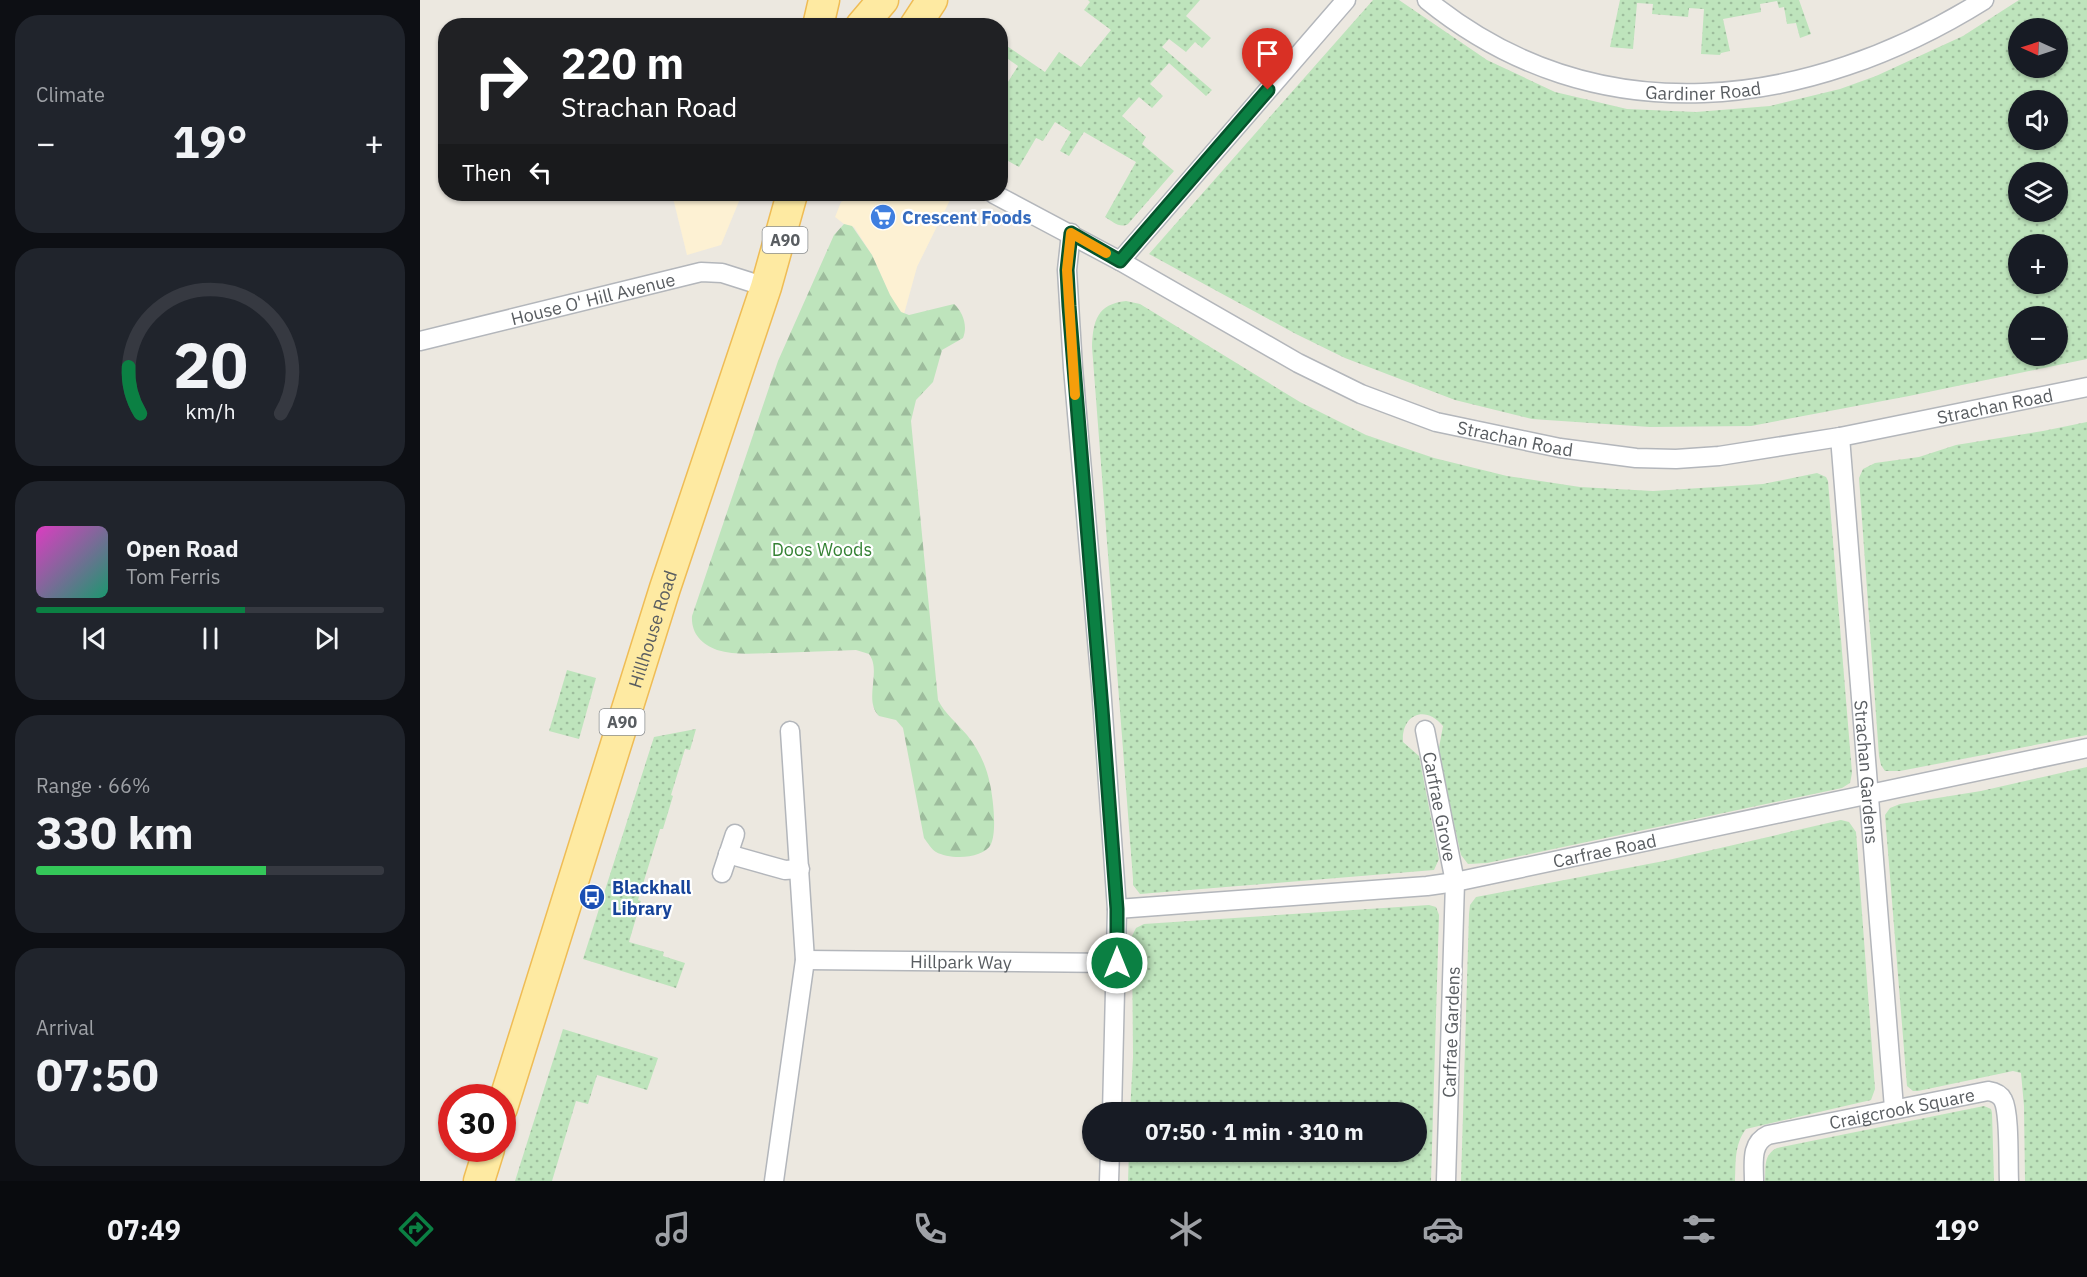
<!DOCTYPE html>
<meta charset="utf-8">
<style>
:root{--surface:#171b24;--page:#20242c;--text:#f1f3f6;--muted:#9ea1a6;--line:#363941;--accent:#0b8043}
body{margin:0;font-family:"IBM Plex Sans",sans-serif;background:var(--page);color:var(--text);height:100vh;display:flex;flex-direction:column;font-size:22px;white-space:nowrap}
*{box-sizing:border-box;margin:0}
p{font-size:20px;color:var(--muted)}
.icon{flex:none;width:33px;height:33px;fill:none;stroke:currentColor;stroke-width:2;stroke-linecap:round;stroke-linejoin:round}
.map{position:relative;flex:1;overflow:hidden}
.panel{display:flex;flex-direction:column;gap:15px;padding:15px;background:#0d0f14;width:420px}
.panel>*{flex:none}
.hud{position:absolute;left:18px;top:18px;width:570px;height:183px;border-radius:24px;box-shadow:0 2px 4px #0004;background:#202124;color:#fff;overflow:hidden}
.needle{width:39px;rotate:273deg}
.fabs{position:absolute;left:1588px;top:18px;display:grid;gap:12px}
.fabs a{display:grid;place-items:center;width:60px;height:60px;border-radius:50%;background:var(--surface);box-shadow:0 2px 4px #0004;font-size:30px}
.speed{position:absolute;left:18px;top:1084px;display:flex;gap:12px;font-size:30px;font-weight:700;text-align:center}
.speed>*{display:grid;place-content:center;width:78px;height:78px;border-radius:50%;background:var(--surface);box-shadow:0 2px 4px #0004;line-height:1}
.speed .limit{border:9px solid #d22;background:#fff;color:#111}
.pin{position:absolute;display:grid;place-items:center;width:51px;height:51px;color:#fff;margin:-62px -26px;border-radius:50% 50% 50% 0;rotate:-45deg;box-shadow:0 0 6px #0007}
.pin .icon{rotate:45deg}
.me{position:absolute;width:66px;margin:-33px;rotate:0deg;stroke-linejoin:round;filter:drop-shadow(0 0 4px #0008)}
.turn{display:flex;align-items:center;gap:21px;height:126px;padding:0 24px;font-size:27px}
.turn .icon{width:78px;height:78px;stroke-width:2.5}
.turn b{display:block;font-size:42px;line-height:51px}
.then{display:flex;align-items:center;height:57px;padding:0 24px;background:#0003;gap:12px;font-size:22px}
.big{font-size:45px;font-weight:700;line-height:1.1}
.panel .card{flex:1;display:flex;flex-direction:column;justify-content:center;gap:9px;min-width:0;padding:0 21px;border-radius:24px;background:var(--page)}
.panel .dial{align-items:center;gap:0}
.dial svg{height:156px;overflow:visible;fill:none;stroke:var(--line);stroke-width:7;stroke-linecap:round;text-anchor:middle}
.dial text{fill:var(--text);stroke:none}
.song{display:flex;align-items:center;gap:18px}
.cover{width:72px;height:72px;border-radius:9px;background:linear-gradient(135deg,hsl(310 70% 55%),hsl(160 70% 35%))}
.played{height:6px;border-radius:3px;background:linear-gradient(90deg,var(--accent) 60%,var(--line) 60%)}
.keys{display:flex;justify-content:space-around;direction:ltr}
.heat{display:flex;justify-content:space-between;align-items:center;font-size:33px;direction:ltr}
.charge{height:9px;border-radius:4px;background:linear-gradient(90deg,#34c759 66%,var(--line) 0)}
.trip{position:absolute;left:662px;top:1102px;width:345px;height:60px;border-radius:30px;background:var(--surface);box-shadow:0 2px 4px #0004;font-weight:700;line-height:60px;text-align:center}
.dock{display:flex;height:96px;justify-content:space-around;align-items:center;background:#090b0e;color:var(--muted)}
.dock .icon{width:42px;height:42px}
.dock .selected{color:var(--accent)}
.dock b{font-size:27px;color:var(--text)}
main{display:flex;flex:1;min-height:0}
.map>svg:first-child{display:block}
.commercial{fill:#fdf1d3}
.grass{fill:url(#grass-dots);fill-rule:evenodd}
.forest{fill:url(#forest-firs)}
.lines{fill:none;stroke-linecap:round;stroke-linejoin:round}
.minor-casing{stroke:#b3b6bb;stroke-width:21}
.primary-casing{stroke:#efbc55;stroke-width:33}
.minor{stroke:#fff;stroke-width:18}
.primary{stroke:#feeaa2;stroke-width:30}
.route-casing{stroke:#07532c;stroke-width:15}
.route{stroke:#0b8043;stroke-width:10}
.slow{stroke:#f59e0b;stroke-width:10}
.labels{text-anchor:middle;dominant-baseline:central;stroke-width:4.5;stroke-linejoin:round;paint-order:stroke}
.shield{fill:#fff;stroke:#8b8e90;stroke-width:1.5}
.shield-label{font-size:16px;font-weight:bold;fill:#595d61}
.street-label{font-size:18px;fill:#595d61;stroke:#fff}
.shop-label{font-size:18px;font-weight:bold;fill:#366cbe;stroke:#fff;text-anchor:start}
.park-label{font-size:18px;fill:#368335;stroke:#fff}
.transit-label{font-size:18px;font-weight:bold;fill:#164399;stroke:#fff;text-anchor:start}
</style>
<main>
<section class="panel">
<div class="card"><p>Climate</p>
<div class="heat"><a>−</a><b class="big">19°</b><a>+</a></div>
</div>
<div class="card dial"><svg viewBox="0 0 100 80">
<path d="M14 69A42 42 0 1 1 86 69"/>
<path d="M14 69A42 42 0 0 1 8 45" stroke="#0b8043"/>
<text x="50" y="56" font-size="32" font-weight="700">20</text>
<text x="50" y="72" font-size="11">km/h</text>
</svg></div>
<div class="card">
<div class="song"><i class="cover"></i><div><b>Open Road</b><p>Tom Ferris</p></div></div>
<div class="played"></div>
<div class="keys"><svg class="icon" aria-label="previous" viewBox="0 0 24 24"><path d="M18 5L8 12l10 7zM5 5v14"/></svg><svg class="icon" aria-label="pause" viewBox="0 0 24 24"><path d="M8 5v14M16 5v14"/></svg><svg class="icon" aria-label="next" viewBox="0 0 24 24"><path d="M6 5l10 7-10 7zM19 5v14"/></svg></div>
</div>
<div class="card"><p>Range · 66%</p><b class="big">330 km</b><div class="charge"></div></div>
<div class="card"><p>Arrival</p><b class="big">07:50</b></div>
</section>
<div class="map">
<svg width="1667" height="1181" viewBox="0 0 1667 1181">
<defs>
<pattern id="grass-dots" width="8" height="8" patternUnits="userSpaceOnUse" patternTransform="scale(1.5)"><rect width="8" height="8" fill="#bee4bc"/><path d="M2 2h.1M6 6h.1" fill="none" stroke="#9dbc9c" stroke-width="1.8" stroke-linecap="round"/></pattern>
<pattern id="forest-firs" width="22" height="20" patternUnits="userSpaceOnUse" patternTransform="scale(1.5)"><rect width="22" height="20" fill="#bee4bc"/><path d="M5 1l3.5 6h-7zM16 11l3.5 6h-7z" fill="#9dbc9c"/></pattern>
</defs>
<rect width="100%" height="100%" fill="#ece8e0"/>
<g class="commercial">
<path d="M252 194H322L301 245 267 255Z"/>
<path d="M437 194H475L530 200 497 267 484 314 478 309 470 295 452 255 434 227 424 224 415 217 421 202Z"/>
</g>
<g class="grass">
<path d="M668 0H780L766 16 791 38 782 48 775 42 766 52 749 39 742 47 792 90 786 96 749 63 730 84 743 96 732 108 719 97 702 116 726 137 722 144 754 171 708 224C700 229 692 221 685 217L716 162 664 132 649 156 640 151 651 132 635 122 623 141 616 138 599 167 581 157V93L598 66 581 54V42L625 72 639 52 661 67 691 30 664 10 670 2Z"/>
<path d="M953 0H979L1067 60 1135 92 1207 109 1276 112 1350 106 1420 89 1456 76 1543 36 1599 0H1667V359L1489 396 1331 426 1230 427 1112 419 1035 400 925 358 876 334 729 254ZM1599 28H1638V68H1599ZM1599 100H1638V140H1599ZM1599 172H1638V212H1599ZM1599 244H1638V284H1599ZM1599 316H1638V356H1599Z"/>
<path d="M1200 0H1379L1391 34 1380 38 1376 23 1367 24 1364 7 1359 8 1357 1 1340 4 1341 12 1303 19 1310 51 1301 53 1300 55 1281 54 1284 9 1269 8 1268 17 1232 14 1233 4 1217 3 1213 49 1190 47Z"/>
<path d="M706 301 720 304 880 402 946 435 1014 458 1087 476 1160 487 1233 491 1343 484 1397 473 1406 477 1408 481 1432 773 1430 783 1422 788 1067 863 1048 864 1041 855 1018 753 1023 726C1005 704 981 715 983 742L999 756 1019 859 1014 870 720 894 713 885V879L672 347C673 321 677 304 706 301Z"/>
<path d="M1667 422V735L1480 771H1465L1461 765 1459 756 1439 478 1443 469 1455 463 1499 457 1536 445 1623 431Z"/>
<path d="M147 670 176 678 159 739 129 731Z"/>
<path d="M276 729 270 750 265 749 251 795 253 796 243 829H240L218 900 221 901 209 942 244 952 243 956 265 963 256 988 163 959 234 737Z"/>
<path d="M1667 767V1181H1605L1604 1106 1601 1073 1593 1071 1498 1091H1493L1487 1086 1465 815 1470 808 1480 804 1561 791Z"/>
<path d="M1421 820 1429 822 1436 832 1455 1089 1451 1100 1326 1129C1314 1145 1316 1162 1315 1181H1041L1049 914 1050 905 1056 897 1244 861Z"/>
<path d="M1009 905 1016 907 1019 915 1011 1181H708L709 1152H996V1113H710L713 1057 712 936 716 928 724 924Z"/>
<path d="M143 1029 238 1058 227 1090 177 1075 168 1104 156 1101 132 1181H95Z"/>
<path d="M1564 1106 1571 1109 1572 1113 1574 1181H1345C1346 1167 1343 1155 1357 1148Z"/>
</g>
<path class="forest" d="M424 224 432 226 452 255 470 295 481 312 489 315 534 304C543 312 548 326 543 338L522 350 513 382 496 400 491 421 518 700C525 714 537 723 547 735 559 750 566 765 570 784 573 798 577 831 571 844 564 859 530 860 516 852 511 849 508 843 504 838L483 728 476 720 459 716C443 700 462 671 449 654L436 650C410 651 384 652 357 653 338 653 316 656 297 650 281 644 271 633 272 616L358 361 414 235Z"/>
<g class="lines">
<g class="minor-casing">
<g id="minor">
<path id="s1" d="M1007 0C1177 138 1388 110 1564 0"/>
<path id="s2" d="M574 194 700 261 878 363 941 394 1016 422 1140 448 1216 458 1256 459 1299 456 1420 437 1667 387"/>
<path d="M651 233 647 270 653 368 681 686 697 909 692 1113"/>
<path d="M700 261 926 0"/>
<path id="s3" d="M0 341 281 272 302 273 346 287"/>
<path id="s4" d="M1420 437 1474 1108"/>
<path id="s5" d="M1005 730 1035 882 1026 1181"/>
<path d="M308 854 365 870 380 869"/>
<path d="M302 873 315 834"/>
<path id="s6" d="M697 909 1007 886 1035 882 1667 748"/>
<path id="s7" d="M385 960 697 963"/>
<path d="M354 1181 385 960 370 731"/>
<path d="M689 1181 690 1152"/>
<path id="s8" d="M1334 1181C1334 1164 1330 1143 1348 1135L1568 1091C1575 1092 1580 1094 1583 1100 1590 1113 1588 1164 1589 1181"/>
</g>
</g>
<g class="primary-casing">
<g id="primary">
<path d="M398 26 404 0"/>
<path d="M441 26 463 0"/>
<path d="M495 26 512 0"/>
<path id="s9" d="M82 1108 245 588 346 287 372 194"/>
<path d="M59 1181 69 1149"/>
</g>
</g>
<use href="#minor" class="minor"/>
<use href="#primary" class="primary"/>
</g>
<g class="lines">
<g class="route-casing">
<path id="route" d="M697 963V909L682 709 649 306 647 270 651 233 700 261 848 90"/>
</g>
<use href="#route" class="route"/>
<path class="slow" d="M655 395 647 270 651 233 686 253"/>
</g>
<defs>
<g id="supermarket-disc" transform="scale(1.35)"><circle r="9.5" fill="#3f7fe0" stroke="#fff"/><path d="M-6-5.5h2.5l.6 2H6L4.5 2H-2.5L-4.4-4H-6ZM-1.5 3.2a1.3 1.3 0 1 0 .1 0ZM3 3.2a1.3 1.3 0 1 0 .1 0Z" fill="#fff"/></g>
<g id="bus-disc" transform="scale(1.35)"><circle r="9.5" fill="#1a4fb4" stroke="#fff"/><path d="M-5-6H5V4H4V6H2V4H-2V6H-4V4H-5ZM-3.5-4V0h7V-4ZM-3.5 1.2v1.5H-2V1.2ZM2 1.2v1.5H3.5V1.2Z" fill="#fff"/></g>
</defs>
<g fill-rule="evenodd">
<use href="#supermarket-disc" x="463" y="217"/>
<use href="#bus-disc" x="172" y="897"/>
</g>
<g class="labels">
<g class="shield">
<rect x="342.5" y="227" width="45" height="26" rx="4.5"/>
<rect x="179.5" y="709" width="45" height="26" rx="4.5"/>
</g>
<g class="shield-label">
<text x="365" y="240">A90</text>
<text x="202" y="722">A90</text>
</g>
<g class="street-label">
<text stroke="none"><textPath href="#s1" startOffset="298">Gardiner Road</textPath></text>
<text stroke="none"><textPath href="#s3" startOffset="178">House O' Hill Avenue</textPath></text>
<text stroke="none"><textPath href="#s2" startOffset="1065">Strachan Road</textPath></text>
<text stroke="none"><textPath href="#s2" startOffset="579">Strachan Road</textPath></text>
<text stroke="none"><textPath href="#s9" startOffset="502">Hillhouse Road</textPath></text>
<text stroke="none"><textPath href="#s4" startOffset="336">Strachan Gardens</textPath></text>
<text stroke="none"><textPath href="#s5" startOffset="78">Carfrae Grove</textPath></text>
<text stroke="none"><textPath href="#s6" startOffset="492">Carfrae Road</textPath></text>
<text stroke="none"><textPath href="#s7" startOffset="156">Hillpark Way</textPath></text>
<text transform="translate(1031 1032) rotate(-88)">Carfrae Gardens</text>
<text stroke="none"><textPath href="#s8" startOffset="188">Craigcrook Square</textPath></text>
</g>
<g class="shop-label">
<text x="482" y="217">Crescent Foods</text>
</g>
<g class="park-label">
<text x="402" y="549">Doos Woods</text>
</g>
<g class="transit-label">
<text x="192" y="887">Blackhall<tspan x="192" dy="21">Library</tspan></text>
</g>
</g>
</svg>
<div class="fabs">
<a><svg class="needle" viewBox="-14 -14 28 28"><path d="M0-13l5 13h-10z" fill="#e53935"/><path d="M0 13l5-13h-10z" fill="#9ea1a6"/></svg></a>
<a><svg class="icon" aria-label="sound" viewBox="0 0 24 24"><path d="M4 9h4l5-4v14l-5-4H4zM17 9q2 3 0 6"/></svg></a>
<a><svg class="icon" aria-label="layers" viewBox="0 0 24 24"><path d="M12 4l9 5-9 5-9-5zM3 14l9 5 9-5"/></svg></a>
<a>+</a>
<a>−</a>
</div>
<div class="speed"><div class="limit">30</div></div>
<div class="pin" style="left:848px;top:90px;background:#d93025"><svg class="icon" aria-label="arrive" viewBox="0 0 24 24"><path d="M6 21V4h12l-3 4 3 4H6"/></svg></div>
<svg class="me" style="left:697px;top:963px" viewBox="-20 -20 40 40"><circle r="17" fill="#0b8043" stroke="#fff" stroke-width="3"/><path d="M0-11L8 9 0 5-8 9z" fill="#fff"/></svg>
<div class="trip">07:50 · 1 min · 310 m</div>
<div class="hud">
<div class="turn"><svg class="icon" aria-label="right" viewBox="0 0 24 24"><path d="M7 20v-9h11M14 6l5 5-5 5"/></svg><div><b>220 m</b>Strachan Road</div></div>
<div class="then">Then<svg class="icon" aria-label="left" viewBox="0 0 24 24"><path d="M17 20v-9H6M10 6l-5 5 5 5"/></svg></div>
</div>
</div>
</main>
<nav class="dock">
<b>07:49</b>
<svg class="icon selected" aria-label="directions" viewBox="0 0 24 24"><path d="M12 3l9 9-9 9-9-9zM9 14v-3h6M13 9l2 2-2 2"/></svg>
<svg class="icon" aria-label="music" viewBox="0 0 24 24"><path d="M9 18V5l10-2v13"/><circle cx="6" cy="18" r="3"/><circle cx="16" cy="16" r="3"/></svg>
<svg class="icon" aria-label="phone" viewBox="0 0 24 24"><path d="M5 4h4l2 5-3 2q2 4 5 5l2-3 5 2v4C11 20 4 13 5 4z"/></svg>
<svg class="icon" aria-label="climate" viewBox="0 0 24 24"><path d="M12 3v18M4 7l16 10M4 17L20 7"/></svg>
<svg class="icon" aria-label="car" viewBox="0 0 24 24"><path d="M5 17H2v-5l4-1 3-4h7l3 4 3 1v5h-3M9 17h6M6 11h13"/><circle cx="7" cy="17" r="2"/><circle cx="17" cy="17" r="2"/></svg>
<svg class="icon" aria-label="filters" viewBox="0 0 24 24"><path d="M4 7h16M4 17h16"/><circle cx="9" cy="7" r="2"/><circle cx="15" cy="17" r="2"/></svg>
<b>19°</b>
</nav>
